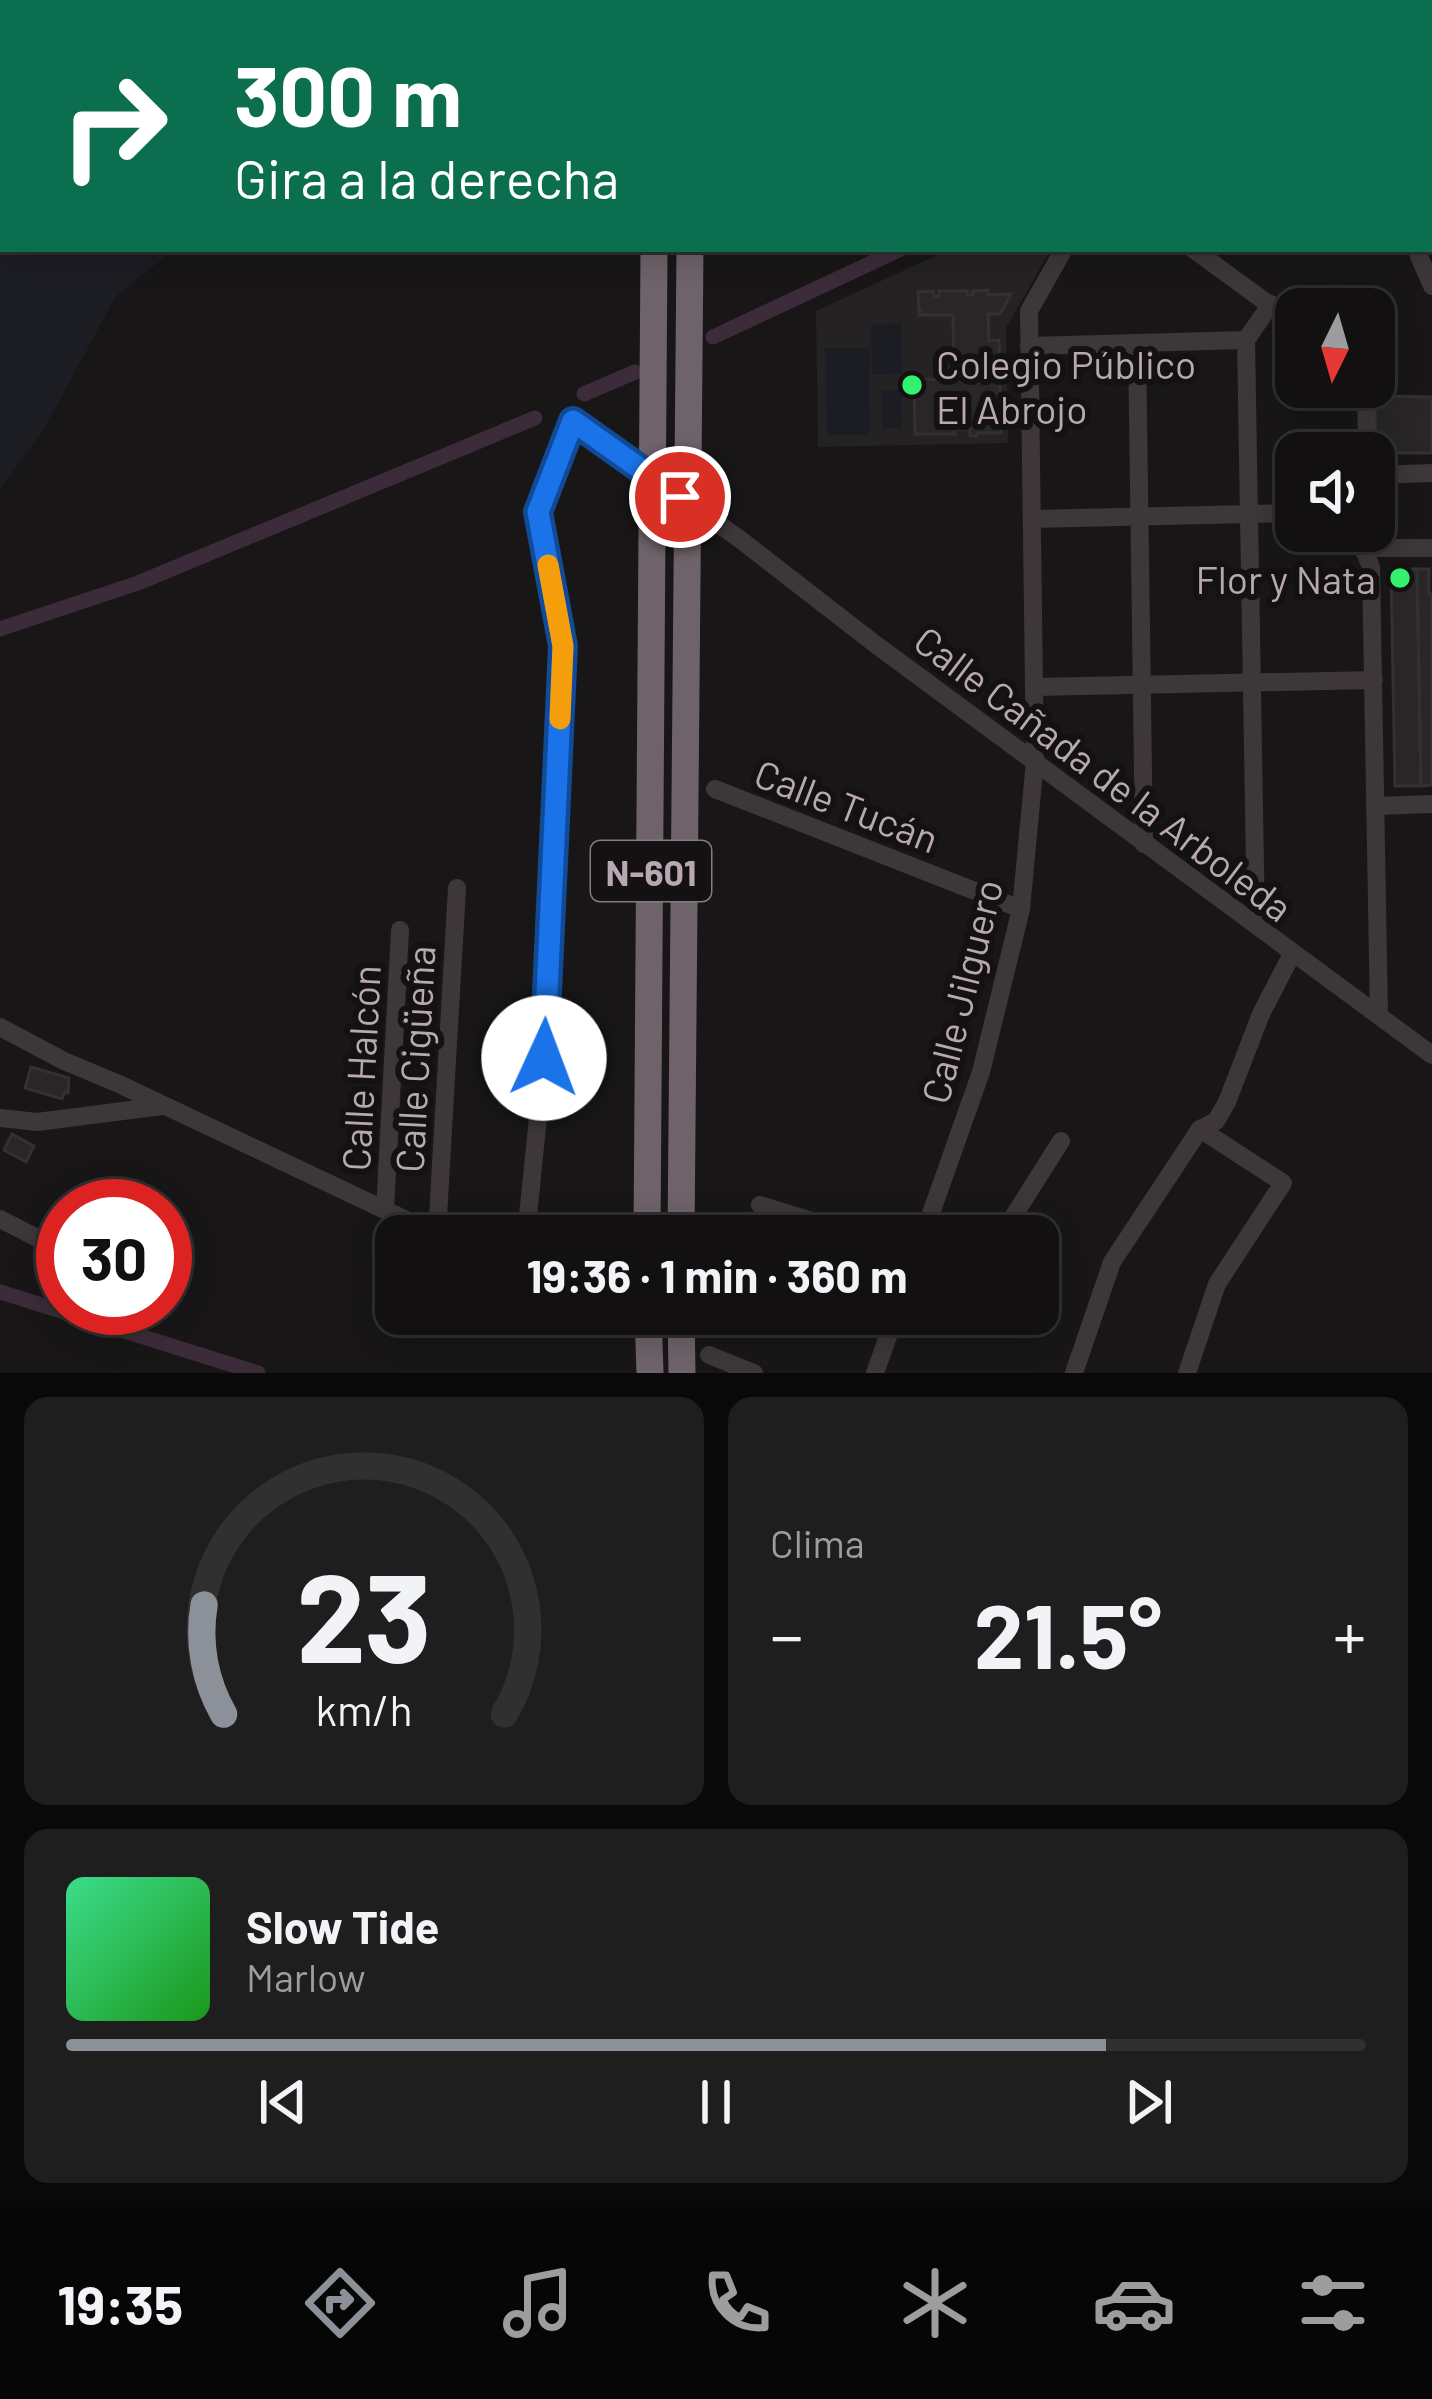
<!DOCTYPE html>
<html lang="es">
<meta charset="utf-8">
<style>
:root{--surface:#121010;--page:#1f1e1e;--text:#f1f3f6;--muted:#9c9d9f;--line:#313030;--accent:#8c9099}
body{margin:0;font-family:Barlow,sans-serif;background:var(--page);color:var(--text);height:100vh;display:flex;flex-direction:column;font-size:45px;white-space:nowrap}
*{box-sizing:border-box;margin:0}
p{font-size:39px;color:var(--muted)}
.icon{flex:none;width:66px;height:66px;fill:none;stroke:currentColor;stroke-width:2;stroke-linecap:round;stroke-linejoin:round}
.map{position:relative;height:1373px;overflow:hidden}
.panel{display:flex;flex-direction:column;gap:24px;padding:24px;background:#0a0909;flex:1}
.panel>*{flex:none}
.hud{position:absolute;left:0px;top:0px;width:1434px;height:252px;box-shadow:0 6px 30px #0003,0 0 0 3px var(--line);background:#0b6e4f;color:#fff;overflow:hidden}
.needle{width:78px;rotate:185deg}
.tools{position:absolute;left:1275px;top:288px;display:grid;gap:24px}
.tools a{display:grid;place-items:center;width:120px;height:120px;border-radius:24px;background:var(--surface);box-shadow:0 6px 30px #0003,0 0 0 3px var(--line);font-size:60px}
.speed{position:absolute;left:36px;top:1179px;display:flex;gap:24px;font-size:60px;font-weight:700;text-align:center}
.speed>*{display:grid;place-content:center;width:156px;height:156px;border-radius:50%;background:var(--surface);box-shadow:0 6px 30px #0003,0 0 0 3px var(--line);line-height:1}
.speed .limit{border:18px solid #d22;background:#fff;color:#111}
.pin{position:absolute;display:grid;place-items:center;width:102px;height:102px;color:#fff;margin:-51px;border:6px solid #fff;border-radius:50%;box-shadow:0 3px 12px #0007}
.me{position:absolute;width:132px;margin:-66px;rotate:2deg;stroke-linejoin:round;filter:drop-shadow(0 0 9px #0008)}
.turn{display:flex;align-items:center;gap:42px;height:252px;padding:0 36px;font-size:54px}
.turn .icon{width:156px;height:156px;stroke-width:2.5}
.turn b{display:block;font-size:84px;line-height:102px}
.big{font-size:90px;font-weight:700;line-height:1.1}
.panel .tile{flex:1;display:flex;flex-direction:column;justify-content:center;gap:18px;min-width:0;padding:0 42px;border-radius:24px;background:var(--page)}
.panel .dial{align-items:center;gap:0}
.dial svg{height:312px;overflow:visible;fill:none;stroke:var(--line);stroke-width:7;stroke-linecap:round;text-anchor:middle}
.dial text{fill:var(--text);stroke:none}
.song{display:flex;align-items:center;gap:36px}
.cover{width:144px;height:144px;border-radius:18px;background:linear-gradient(135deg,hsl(150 70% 55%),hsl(120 70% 35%))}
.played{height:12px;border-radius:6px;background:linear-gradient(90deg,var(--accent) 80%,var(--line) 80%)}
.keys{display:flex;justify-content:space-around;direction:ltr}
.heat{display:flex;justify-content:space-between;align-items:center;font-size:66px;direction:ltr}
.panel .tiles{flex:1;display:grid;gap:24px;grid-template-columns:1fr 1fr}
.tile:last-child{grid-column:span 2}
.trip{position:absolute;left:375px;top:1215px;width:684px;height:120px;border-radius:24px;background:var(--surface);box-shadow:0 6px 30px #0003,0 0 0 3px var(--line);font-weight:700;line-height:120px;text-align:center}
.dock{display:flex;height:192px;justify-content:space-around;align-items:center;background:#070606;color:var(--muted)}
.dock .icon{width:84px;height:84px}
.dock .on{color:var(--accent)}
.dock b{font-size:54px;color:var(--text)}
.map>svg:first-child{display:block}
.built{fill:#252223}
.green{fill:#1c1d23}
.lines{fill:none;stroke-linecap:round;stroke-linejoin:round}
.canal{stroke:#3c2c3a;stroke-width:15}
.building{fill:#292627;stroke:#343031;stroke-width:3}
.minor{stroke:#3d373a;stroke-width:18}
.highway{stroke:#6e636a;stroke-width:27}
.minor-bridge{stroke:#3d373a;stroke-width:18}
.route-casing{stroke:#114b97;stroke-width:30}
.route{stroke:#1a73e8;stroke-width:21}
.slow{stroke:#f59e0b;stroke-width:21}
.poi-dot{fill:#35f170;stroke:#131111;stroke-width:4.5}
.labels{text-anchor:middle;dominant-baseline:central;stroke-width:12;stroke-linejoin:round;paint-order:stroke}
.shield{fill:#131111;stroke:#867b82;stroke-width:3}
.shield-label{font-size:36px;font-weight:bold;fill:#b8a8b2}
.poi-label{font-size:39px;fill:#b8a8b2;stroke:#131111;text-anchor:start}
.street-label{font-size:39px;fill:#b8a8b2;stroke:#131111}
</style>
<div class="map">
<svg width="1432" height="1373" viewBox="0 0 1432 1373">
<rect width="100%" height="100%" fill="#181616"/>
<path class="built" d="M950 249H1051L1006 328 1008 443 818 447 816 311Z"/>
<g class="green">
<path d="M0 0H446L445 3H3V249H175L116 296 44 429 0 489Z"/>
<path d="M901 323 902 374 872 375 871 324Z"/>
<path d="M825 348H869L870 435H827Z"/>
<path d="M881 390H901L902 428H882Z"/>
</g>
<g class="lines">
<g class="canal">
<path d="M1431 4 1432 3"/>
<path d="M713 337 901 249"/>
<path d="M584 394 635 372"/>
<path d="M0 629 138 583 535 418"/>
<path d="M0 1292 258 1373"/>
</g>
</g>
<g class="building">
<path d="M988 290V295L1011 294 1000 314H988L989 341 999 340 1000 369H989V376L1000 375 1001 433H977V436H970V429H955V434H915L914 378 954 381 953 315H919L921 311H919L918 292 933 291 934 296H939V291H967V295H973V291Z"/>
<path d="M1382 396 1432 397V453H1376L1375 398Z"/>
<path d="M1391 569H1417L1421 786H1395Z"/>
<path d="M1417 569H1429V594H1432V785L1421 786Z"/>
<path d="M31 1067 69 1078 68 1093 65 1092 62 1099 25 1088Z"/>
<path d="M12 1134 34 1146 26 1162 4 1150Z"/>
</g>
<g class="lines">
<g class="minor">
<path d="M1159 0 1160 3"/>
<path d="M1298 0 1299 3"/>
<path d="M842 3V0"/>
<path d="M1047 3V0"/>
<path d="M1068 3 1112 0"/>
<path d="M1193 249 1296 324"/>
<path d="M1418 254 1432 286"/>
<path d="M1137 343 1144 844"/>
<path d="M1029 346 1246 340"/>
<path d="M1366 387 1367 453"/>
<path d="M1374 475 1432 473"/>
<path d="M1032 519 1296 513"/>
<path d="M1338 531 1351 544 1363 548H1432"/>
<path d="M741 540 875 644 1432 1055"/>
<path d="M1363 548 1371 567 1379 1016"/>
<path d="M1034 687 1374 680"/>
<path d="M715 789 1021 909"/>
<path d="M1375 806 1432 804"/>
<path d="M1256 925 1246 340 1271 304"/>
<path d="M0 1027 64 1061 119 1084 440 1236"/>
<path d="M0 1118 37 1122 162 1106"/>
<path d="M1200 1129 1216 1121 1227 1102 1261 1014 1292 954"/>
<path d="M760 1205 861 1236"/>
<path d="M385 1210 400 930"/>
<path d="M0 1219 53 1246"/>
<path d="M437 1234 457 888"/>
<path d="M526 1236 544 1058 563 646 538 513 573 421 618 453"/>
<path d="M923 1236 981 1072 1021 909 1035 761 1029 311 1064 249"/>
<path d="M1001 1236 1061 1141"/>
<path d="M566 1314 574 1319"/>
<path d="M709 1355 754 1373"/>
<path d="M875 1373 896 1314"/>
<path d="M1074 1373 1112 1262 1200 1129"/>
<path d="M1187 1373 1217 1284 1283 1183 1200 1129"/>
</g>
<g class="highway">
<path d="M655 3V0"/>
<path d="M692 3V0"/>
<path d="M647 1236 654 249"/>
<path d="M681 1236 690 249"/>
<path d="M648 1314 650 1373"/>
<path d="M681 1314 682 1373"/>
</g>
<path class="minor-bridge" d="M618 453 741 540"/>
</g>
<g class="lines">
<g class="route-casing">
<path id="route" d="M544 1058 563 646 538 512 573 421 680 497"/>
</g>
<use href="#route" class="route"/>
<path class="slow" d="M548 565 563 646 560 719"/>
</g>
<g class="poi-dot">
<circle cx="912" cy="385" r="12"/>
<circle cx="1400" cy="578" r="12"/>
</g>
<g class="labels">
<rect class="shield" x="591" y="841" width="120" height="60" rx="9"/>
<g class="shield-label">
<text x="651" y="871">N-601</text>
</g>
<g class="poi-label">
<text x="936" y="363">Colegio Público<tspan x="936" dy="45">El Abrojo</tspan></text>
<text x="1376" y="578" text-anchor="end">Flor y Nata</text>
</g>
<g class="street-label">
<text transform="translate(1104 773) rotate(37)">Calle Cañada de la Arboleda</text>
<text transform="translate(847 805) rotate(21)">Calle Tucán</text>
<text transform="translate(961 991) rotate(-76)">Calle Jilguero</text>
<text transform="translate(414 1059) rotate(-87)">Calle Cigüeña</text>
<text transform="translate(360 1068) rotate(-87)">Calle Halcón</text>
</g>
</g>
</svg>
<div class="tools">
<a><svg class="needle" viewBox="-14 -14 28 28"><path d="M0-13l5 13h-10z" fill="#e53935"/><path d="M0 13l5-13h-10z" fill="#9c9d9f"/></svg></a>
<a><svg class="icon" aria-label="sound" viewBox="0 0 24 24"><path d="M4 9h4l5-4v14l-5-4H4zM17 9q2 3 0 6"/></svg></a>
</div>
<div class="speed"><div class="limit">30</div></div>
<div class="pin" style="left:680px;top:497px;background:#d93025"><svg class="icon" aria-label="arrive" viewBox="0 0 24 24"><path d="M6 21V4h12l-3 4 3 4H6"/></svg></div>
<svg class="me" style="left:544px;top:1058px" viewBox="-20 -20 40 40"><circle r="19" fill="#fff"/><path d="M0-13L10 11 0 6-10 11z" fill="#1a73e8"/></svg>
<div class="trip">19:36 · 1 min · 360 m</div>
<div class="hud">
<div class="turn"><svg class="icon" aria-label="right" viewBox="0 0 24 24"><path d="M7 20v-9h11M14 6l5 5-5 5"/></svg><div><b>300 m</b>Gira a la derecha</div></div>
</div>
</div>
<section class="panel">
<div class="tiles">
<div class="tile dial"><svg viewBox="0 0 100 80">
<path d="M14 69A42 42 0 1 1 86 69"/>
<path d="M14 69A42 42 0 0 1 9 41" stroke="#8c9099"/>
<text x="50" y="56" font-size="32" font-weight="700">23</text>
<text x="50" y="72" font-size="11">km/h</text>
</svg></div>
<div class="tile"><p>Clima</p>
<div class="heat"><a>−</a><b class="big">21.5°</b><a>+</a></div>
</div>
<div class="tile">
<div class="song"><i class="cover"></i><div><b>Slow Tide</b><p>Marlow</p></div></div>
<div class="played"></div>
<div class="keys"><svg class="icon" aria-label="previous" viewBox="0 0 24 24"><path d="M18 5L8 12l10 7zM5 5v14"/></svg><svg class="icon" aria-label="pause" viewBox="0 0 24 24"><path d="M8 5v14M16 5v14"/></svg><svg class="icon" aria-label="next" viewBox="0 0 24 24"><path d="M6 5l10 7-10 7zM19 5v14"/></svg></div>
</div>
</div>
</section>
<nav class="dock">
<b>19:35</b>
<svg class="icon on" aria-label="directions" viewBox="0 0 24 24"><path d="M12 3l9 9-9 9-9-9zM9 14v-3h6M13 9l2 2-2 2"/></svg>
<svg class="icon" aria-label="music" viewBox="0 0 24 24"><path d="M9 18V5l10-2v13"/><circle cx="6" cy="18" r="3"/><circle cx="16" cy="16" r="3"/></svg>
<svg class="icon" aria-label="phone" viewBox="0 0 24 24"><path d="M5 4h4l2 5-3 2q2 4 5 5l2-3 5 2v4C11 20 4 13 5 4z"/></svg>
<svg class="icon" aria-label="climate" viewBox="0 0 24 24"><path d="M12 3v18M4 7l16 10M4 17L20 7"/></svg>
<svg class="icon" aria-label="car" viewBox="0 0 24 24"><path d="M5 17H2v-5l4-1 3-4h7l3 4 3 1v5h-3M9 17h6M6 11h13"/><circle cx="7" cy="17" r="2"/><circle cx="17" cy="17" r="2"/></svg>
<svg class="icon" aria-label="filters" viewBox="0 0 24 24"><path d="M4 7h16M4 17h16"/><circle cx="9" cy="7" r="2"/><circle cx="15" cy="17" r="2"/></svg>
</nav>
